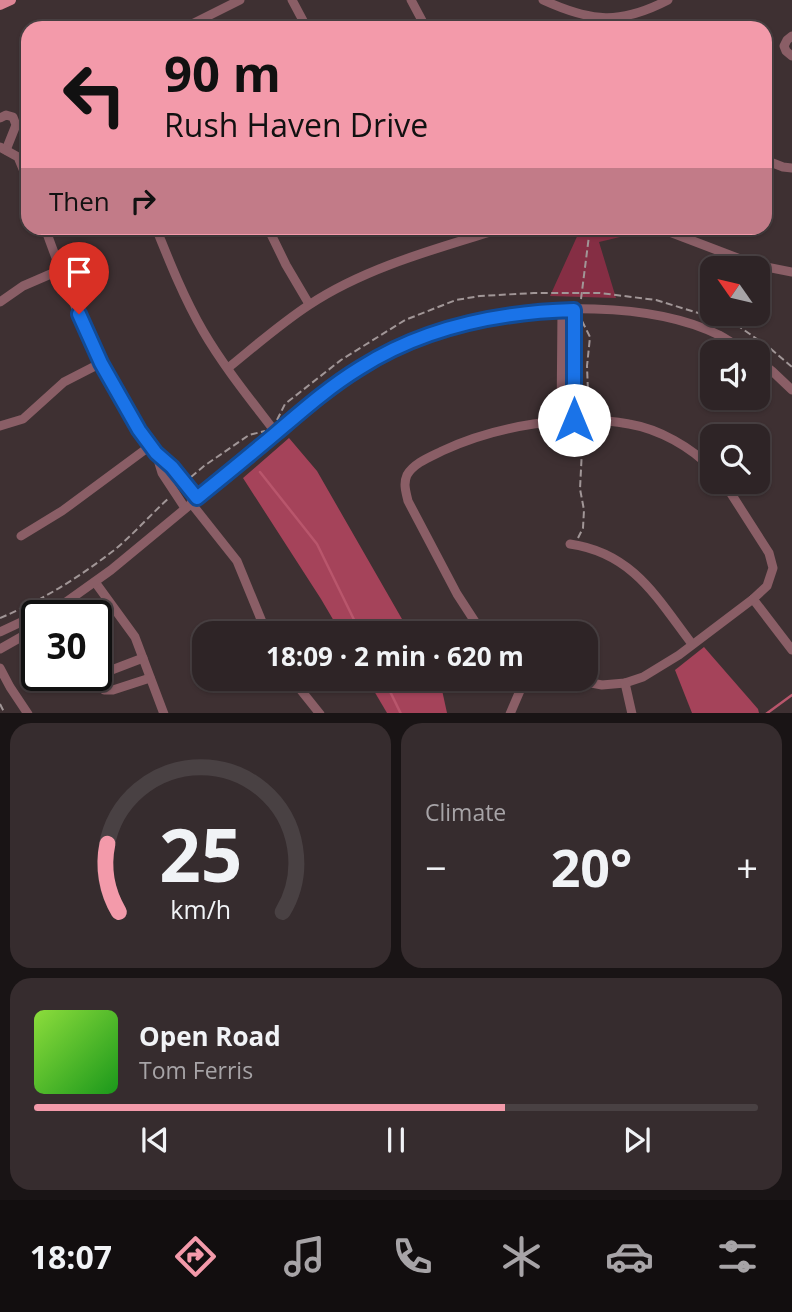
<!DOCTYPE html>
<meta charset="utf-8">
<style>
:root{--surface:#2e2426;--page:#362c2e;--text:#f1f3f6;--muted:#a7a4a7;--line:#494143;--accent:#f39aaa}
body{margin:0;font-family:"Open Sans",sans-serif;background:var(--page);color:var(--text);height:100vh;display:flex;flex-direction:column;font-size:26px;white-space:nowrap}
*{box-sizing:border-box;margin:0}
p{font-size:23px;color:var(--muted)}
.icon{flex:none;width:38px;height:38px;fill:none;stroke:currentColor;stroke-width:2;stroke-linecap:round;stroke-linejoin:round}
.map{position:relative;height:713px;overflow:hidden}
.drawer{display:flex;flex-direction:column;gap:10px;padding:10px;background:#191415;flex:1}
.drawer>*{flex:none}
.top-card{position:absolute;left:21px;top:21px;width:751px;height:214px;border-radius:21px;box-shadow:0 2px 5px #0004,0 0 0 2px var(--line);background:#f39aaa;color:#111;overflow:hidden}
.needle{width:46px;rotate:304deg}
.controls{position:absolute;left:700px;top:256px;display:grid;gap:14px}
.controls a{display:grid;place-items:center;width:70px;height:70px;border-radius:14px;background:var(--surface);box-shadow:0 2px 5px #0004,0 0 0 2px var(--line);font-size:35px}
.speed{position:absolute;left:21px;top:600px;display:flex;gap:14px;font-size:35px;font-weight:700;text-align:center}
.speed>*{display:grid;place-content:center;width:91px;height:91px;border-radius:50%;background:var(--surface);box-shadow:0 2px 5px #0004,0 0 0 2px var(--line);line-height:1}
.speed .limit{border:4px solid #111;border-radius:10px;background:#fff;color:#111}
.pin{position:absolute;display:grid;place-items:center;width:60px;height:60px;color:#fff;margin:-72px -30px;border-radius:50% 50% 50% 0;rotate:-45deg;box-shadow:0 0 7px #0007}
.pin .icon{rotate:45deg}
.me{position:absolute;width:77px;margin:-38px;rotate:0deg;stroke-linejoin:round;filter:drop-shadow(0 0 5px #0008)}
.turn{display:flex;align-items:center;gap:24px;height:147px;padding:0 28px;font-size:32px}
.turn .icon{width:91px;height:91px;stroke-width:2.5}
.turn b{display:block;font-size:49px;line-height:60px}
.then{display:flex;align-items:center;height:66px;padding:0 28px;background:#0003;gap:14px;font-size:26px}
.big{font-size:52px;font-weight:700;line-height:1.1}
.drawer .widget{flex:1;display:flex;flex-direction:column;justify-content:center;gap:10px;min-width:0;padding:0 24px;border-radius:21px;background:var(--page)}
.drawer .dial{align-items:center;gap:0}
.dial svg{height:182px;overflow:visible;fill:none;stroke:var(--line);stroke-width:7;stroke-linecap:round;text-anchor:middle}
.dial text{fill:var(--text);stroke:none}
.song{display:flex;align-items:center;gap:21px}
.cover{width:84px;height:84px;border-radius:10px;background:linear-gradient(135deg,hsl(90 70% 55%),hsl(120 70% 35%))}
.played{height:7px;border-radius:4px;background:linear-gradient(90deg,var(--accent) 65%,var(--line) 65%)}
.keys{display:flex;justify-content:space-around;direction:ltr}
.heat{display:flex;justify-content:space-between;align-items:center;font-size:38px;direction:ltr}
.drawer .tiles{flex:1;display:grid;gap:10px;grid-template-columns:1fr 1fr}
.widget:last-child{grid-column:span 2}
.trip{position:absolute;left:192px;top:621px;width:406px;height:70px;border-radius:21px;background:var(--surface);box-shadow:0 2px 5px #0004,0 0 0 2px var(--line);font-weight:700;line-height:70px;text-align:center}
.tabs{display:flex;height:112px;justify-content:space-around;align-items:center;background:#120e0f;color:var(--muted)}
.tabs .icon{width:49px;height:49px}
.tabs .on{color:var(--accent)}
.tabs b{font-size:32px;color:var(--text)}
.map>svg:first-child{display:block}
.green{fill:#852e44}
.forest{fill:#a5435a}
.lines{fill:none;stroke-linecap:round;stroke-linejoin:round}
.stream{stroke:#b9566c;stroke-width:2.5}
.path{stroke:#a19697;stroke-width:2;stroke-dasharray:7 3.5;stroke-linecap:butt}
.minor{stroke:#8a5e66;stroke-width:9}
.major{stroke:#dd8595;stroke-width:10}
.route-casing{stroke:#114b97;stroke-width:18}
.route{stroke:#1a73e8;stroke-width:12}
</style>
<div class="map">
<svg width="792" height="714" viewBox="0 0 792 714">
<rect width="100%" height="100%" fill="#3e3032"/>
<path class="green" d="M566 228H638L637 233 599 242 616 298 550 296 580 230Z"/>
<g class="forest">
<path d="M289 438 317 471 410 633H341L321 599 243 478Z"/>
<path d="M704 647 758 709 759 713H692L675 670Z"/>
<path d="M367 679H436L442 690 447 713H387Z"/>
</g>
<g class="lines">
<g class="stream">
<path d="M260 472 317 544 361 634"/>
<path d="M384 679 401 714"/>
<path d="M766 714 792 695"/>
</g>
<g class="path">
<path d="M636 228 643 230 650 229"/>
<path d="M581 299 590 228"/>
<path d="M582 321 590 337 587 366 588 392 587 411"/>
<path d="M277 420 285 404 341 360 405 320 456 300 480 296 534 293H600L656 300 737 325 771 349 792 367"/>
<path d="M191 477 204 466 249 435 265 431"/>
<path d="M578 538 583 528 584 510 580 489 583 430"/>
<path d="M0 618C41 601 78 578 113 551 133 535 150 515 169 498"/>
<path d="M0 704 5 714"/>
</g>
<g class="minor">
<path d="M292 0 307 28"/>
<path d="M411 0 426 28"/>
<path d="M543 0C591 22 620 25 668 0"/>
<path d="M184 28 240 0"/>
<path d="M792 36 787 40 784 46 786 51 792 56"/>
<path d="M0 118 6 115 13 117 16 125 6 150"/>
<path d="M0 147 18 157 28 181"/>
<path d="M765 160 783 167 792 168"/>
<path d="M45 228C72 303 103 380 151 446 156 454 163 458 169 465 179 475 188 487 197 498"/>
<path d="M156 228C170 263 184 298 203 331 224 367 251 400 276 433"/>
<path d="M268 228 286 265 309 304"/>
<path d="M659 228 756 265 792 272"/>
<path d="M0 302 23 286 60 270"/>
<path d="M574 310V420"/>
<path d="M758 360 772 371 792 390"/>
<path d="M228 368C254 347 280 324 309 305 366 267 439 248 503 228"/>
<path d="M561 421 562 310"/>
<path d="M0 426 23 419 64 382 101 363"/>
<path d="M156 453 162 473 185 508"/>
<path d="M191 503 237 561 267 634"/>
<path d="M21 536 62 511 150 446"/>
<path d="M570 544C633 553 657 598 692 644"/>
<path d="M95 582 135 637 164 714"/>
<path d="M753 599 792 650"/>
<path d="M54 616 62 605 111 570 341 380C379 355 422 333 467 322 540 304 650 301 719 335 728 340 737 346 746 352"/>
<path d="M0 632 49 609 62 605"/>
<path d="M483 634 457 594 408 501C406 492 403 484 407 475 414 463 430 457 442 451 495 426 571 413 629 424 659 429 691 447 712 469"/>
<path d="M0 649 37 628"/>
<path d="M143 658 109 671 102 674 99 680 100 685 104 690H113L150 678"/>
<path d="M0 668 10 687 28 714"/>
<path d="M292 679 320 714"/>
<path d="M570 679 602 685 625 683 643 677 679 655 753 599 767 586 773 568 769 553 723 481"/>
<path d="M625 683 632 714"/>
<path d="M510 714 525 679"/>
</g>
<path class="major" d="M0 5 11 0"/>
</g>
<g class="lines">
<g class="route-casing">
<path id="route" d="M79 314 101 363 139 430 156 453 172 467 197 498C223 477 250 455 276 433 303 410 329 387 360 368 424 327 499 312 574 310V420"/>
</g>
<use href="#route" class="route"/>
</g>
</svg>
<div class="controls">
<a><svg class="needle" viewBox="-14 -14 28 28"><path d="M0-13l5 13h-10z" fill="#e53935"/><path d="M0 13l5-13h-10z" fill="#a7a4a7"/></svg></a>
<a><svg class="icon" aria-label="sound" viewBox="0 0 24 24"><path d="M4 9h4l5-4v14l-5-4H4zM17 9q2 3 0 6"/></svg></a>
<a><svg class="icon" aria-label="search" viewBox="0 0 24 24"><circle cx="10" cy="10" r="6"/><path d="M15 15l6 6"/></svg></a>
</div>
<div class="speed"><div class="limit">30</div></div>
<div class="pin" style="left:79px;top:314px;background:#d93025"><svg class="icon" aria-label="arrive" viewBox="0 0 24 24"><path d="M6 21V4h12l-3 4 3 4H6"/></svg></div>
<svg class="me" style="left:574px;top:420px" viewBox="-20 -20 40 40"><circle r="19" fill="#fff"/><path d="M0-13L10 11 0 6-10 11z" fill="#1a73e8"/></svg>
<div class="trip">18:09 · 2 min · 620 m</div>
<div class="top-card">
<div class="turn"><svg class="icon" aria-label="left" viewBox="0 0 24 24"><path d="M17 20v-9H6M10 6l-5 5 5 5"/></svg><div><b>90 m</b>Rush Haven Drive</div></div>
<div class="then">Then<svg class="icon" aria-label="right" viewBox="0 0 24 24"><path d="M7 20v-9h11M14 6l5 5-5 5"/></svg></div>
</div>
</div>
<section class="drawer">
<div class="tiles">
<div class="widget dial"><svg viewBox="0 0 100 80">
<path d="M14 69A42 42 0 1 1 86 69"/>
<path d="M14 69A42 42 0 0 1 9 39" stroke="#f39aaa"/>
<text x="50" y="56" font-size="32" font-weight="700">25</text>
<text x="50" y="72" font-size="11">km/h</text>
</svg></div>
<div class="widget"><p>Climate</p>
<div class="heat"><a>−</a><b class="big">20°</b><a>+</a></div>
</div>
<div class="widget">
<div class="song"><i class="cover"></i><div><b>Open Road</b><p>Tom Ferris</p></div></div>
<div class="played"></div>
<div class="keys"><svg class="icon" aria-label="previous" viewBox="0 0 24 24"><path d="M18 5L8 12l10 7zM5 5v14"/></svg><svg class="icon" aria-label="pause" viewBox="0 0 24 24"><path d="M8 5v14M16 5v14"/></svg><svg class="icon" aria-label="next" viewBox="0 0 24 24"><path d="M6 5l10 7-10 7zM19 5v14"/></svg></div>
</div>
</div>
</section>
<nav class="tabs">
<b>18:07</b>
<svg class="icon on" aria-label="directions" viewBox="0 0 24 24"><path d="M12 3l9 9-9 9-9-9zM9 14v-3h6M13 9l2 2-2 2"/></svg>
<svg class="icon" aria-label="music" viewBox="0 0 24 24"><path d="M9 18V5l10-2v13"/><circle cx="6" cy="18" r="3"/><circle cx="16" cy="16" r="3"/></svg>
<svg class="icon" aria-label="phone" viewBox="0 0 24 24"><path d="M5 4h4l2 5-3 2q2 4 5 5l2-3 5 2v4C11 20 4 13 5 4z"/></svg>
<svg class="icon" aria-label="climate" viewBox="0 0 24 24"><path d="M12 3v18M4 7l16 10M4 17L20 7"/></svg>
<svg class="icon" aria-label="car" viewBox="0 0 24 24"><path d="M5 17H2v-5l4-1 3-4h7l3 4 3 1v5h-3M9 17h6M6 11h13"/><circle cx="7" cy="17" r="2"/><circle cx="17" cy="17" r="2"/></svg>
<svg class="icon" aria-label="filters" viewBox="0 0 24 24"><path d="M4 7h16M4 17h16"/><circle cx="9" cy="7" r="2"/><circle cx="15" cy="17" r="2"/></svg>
</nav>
